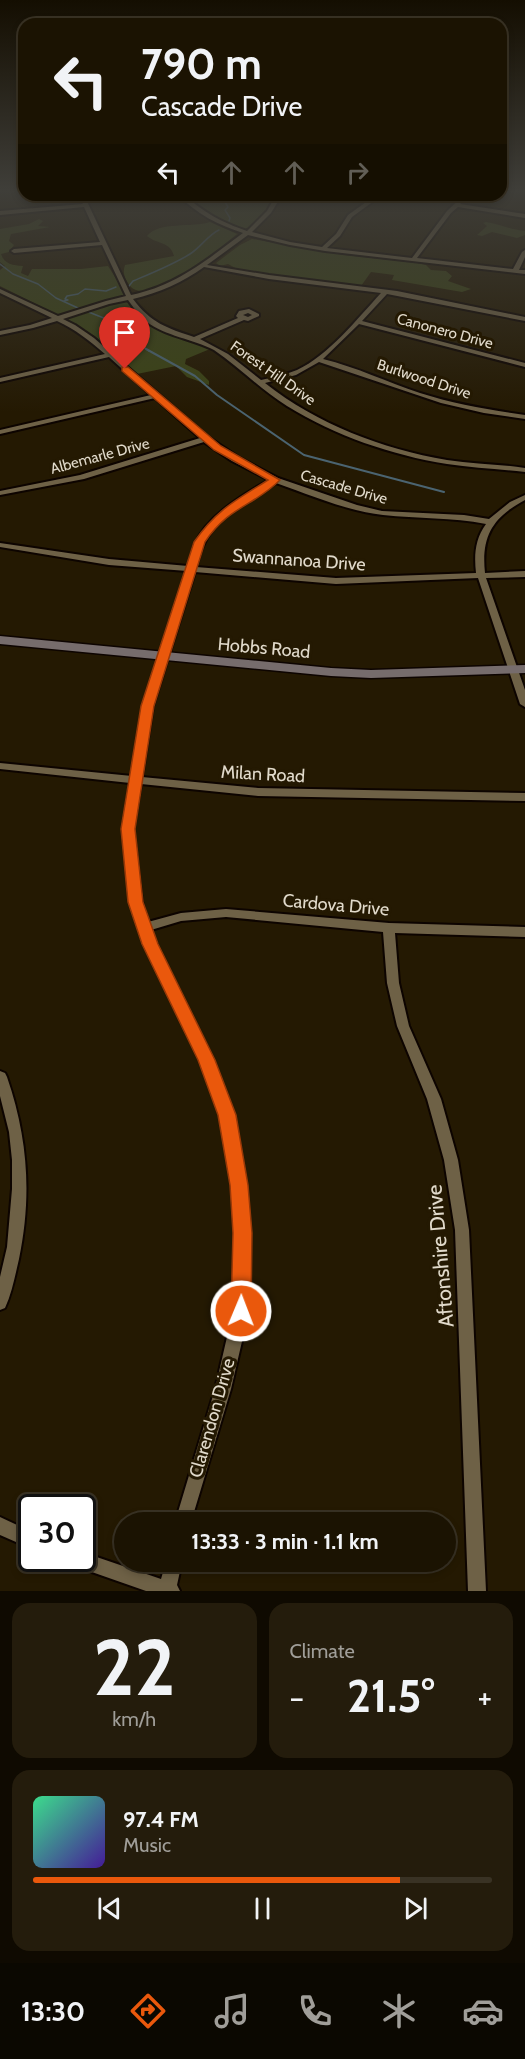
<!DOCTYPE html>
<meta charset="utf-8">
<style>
:root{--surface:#1b1302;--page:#241c0c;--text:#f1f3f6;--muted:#a09e99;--line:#393224;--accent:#ea580c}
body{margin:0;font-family:Cabin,sans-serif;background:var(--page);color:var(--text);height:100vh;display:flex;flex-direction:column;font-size:22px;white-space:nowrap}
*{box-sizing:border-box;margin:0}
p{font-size:20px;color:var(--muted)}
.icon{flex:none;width:33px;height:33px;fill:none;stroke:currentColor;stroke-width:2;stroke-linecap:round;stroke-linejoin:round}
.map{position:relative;height:1591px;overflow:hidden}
.drawer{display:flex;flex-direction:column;gap:12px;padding:12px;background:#0f0a01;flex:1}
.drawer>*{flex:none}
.top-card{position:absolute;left:18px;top:18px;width:489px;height:183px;border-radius:18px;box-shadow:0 3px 9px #0003,0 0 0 2px var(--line);background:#1b1302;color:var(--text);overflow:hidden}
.speed{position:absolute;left:18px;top:1494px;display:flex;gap:12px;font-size:30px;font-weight:700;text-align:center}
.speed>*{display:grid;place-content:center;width:78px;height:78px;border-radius:50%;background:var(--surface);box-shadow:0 3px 9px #0003,0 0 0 2px var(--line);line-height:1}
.speed .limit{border:3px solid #111;border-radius:9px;background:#fff;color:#111}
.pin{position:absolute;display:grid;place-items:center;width:51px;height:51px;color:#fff;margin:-62px -26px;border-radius:50% 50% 50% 0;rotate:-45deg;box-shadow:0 0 6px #0007}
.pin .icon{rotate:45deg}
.me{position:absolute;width:66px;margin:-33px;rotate:1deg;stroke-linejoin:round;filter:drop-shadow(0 0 4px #0008)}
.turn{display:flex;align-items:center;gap:21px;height:126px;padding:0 24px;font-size:27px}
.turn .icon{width:78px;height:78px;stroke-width:2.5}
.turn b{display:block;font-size:42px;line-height:51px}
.lanes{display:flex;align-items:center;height:57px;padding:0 24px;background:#0003;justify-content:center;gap:30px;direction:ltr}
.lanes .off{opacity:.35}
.big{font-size:45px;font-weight:700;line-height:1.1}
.drawer .tile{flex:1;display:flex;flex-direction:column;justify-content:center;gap:9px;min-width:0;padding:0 21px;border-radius:18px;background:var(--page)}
.drawer .dial{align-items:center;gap:0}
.dial b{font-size:78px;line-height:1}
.song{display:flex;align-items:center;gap:18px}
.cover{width:72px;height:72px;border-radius:9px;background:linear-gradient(135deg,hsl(150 70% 55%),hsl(260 70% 35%))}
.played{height:6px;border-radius:3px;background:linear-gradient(90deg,var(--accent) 80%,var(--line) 80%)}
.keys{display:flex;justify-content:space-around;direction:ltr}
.heat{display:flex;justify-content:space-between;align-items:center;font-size:33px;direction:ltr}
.drawer .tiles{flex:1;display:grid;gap:12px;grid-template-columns:1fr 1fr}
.tile:last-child{grid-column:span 2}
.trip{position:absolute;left:114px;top:1512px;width:342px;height:60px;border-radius:30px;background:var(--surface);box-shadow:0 3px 9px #0003,0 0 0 2px var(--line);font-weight:700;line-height:60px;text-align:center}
.dock{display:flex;height:96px;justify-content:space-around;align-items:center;background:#0b0801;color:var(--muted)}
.dock .icon{width:42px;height:42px}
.dock .on{color:var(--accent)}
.dock b{font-size:27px;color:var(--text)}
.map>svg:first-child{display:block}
.green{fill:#3b4315}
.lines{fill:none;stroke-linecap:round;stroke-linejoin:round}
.stream-far1{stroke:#4b6471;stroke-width:1.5}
.stream{stroke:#4b6471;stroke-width:2}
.street-casing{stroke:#0d0400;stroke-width:4}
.secondary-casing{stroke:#0d0400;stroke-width:3}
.street{fill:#6e6146;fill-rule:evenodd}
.secondary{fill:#766c6c;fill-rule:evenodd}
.route{fill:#ea580c;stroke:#983908;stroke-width:1.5}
.labels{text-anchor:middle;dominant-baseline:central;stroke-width:6;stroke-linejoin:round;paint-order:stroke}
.far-street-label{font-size:15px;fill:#e1dacb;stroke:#241902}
.street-label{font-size:18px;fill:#e1dacb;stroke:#241902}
.near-street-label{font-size:21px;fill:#e1dacb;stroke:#241902}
</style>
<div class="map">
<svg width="525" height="1591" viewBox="0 0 525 1591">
<rect width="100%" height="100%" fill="#241902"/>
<g class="green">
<path d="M185 195H276L264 214 245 230C223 222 201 213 185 195Z"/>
<path d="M39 219 43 221 38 226 50 227 11 234 9 241 14 245 9 252 1 254C5 265 13 265 23 266L21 273 28 276 32 269H81L108 266 127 296 101 301 58 315 0 286V270L5 266 0 262V229L29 224Z"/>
<path d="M210 222 237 234C221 247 149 309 130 286 125 279 122 273 125 265L174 256C170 241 158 245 147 236 159 221 192 228 210 222Z"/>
<path d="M486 222C500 224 511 230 525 231V235L517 238 492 232 482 236 477 235 487 226 483 223Z"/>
<path d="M252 239 344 255 418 263 426 265 431 270 446 271 452 276 448 281 471 289 462 292 392 280 394 275 371 272 361 286 239 270 228 264 220 266 216 263 240 245Z"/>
<path d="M126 301 138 317 151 327 210 349 186 359 185 364 199 371 209 381V385L187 377 176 366 137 374 96 337 64 318 109 303Z"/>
</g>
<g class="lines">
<g class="stream-far1">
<path d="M229 221 230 218 225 210 228 207 225 202 232 199 230 195"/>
<path d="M0 264 13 274 38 284 56 298 78 308"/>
<path d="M129 286 133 281C152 273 172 265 190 254 201 247 208 235 219 230"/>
<path d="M64 301 68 300 65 299 67 296 78 294 85 289 106 291 116 287"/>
<path d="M86 311 119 324 130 337 149 351"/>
</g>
<path class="stream" d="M146 349 195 376 217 395 304 455 444 492"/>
<g class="street-casing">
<g id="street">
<path d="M78 195H84L131 295C176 286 208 259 243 233 218 225 197 214 178 195H184C205 213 221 222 247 231L267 211 276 195H282L271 213 252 232 290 242 322 247 336 234 348 215 376 195H382L352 217 340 236 327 248 412 258 447 211 464 195H470L460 204 525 214V218L458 207 451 213 417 258 513 269 522 252 525 250V257L519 270H525V274L325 251 290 245 248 235 207 265 269 275 397 291 525 317V321L387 294 362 321 525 363V367L359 324 323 359C356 367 387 382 420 393 454 404 490 410 525 415V419L484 413 441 403 319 362 296 375 265 383C317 424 382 449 447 460 473 464 499 464 525 468V472C499 469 473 468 447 464 391 455 336 436 287 406 261 390 239 367 214 350 193 339 165 336 147 322 139 316 134 308 128 300L109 304 63 319 75 325 94 338 208 437 238 457 278 478 357 505 382 511 464 515 489 519 510 502 525 495V500C493 517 481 536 485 573L525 571V577L486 578 525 690V707L520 704 478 578 336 584 195 572 153 706 142 777 258 788 525 793V801L258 796 141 784 133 829 142 902 148 922 181 913 226 909 389 923 525 927V937L395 933 399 983 409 1026 441 1099 458 1160 469 1230 486 1591H468L455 1230 444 1160 427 1099 397 1026 387 983 383 932 226 917 181 921 151 930 156 944 213 1060 234 1115 246 1185 249 1232V1311L231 1389 191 1522H175L215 1389 233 1311 235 1232 232 1185 220 1115 201 1060 144 944 130 902 123 829 130 783 0 769V763L132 776 143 706 187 571 109 565 0 547V543L109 559 188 566C191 559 192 551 195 544 207 516 244 494 269 480L232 461 204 442 84 479 0 495V491L80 475 200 438 155 398 0 434V430L151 395 109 357 0 382V378L105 354C90 341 75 329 57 321L33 328 0 335V331L30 325 52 318 0 293V289L58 316 106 301 126 296 102 245 14 253 11 251 14 249 100 242 84 207 0 215V211L83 204ZM204 267 269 279 381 293C358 318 328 356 297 370 285 375 273 377 261 380L228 354 200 339 244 320 248 321 259 316V314L249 309 239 311 236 316 238 318 194 337C167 328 151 323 133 299 159 293 183 282 204 267ZM248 313 252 315 248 317 243 315ZM276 483C310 495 347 511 383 515 418 519 452 517 486 524 475 539 474 555 476 573L336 578 196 567C199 559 200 551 204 544 215 518 252 496 276 483Z"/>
<path d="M0 1071 5 1073 7 1077C28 1138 32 1196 19 1259 15 1276 12 1293 5 1308L0 1310V1277L7 1247 12 1189V1160L9 1132 0 1096Z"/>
<path d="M0 1517 32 1532V1549L0 1535Z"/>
<path d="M82 1552 161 1579 166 1562H182L177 1585 180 1591H146L69 1564 67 1558H82Z"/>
</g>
</g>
<g class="secondary-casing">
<path id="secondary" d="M0 636 331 668 371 670 525 665V673L371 678 331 676 0 644Z"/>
</g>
<use href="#street" class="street"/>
<use href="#secondary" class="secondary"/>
</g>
<linearGradient id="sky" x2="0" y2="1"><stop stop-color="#140e01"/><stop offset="0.46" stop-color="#3f3e39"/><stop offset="1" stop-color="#3f3e39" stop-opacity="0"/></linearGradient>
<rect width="525" height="412" fill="url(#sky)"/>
<path class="route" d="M122 367H128L221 446 280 480C254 506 229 506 205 542L154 706 135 829 143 902 158 944 215 1060 236 1115 248 1185 252 1233 251 1311 248 1318 241 1321 234 1318 231 1311 233 1233 230 1185 218 1115 198 1060 142 944 128 902 121 829 141 706 194 542C216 510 236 500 268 480L214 450 122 371Z"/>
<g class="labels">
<g class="far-street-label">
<text transform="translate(445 331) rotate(15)">Canonero Drive</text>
<text transform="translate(273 373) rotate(35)">Forest Hill Drive</text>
<text transform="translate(424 379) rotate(18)">Burlwood Drive</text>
<text transform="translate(100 456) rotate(-15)">Albemarle Drive</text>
<text transform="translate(344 487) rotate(16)">Cascade Drive</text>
</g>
<g class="street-label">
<text transform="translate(299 560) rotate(4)">Swannanoa Drive</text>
<text transform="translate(264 648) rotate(5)">Hobbs Road</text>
<text transform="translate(263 774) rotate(3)">Milan Road</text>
<text transform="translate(336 905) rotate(5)">Cardova Drive</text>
<text transform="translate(212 1418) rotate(-74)">Clarendon Drive</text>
</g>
<g class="near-street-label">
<text transform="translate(440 1256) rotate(-95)">Aftonshire Drive</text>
</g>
</g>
</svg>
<div class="speed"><div class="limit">30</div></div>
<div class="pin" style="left:125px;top:369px;background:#d93025"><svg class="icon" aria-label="arrive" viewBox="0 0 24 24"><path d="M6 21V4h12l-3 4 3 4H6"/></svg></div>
<svg class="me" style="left:241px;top:1311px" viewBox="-20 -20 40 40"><circle r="17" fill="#ea580c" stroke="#fff" stroke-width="3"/><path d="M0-11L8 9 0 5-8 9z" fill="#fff"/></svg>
<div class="trip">13:33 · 3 min · 1.1 km</div>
<div class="top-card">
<div class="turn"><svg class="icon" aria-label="left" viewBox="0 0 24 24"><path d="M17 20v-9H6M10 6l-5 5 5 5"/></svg><div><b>790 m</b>Cascade Drive</div></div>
<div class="lanes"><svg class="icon" aria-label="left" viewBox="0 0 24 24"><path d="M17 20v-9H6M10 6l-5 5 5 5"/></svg><svg class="icon off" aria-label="ahead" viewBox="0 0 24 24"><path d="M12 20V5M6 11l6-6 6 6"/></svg><svg class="icon off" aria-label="ahead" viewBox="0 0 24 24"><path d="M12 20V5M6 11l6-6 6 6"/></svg><svg class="icon off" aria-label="right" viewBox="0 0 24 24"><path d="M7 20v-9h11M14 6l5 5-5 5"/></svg></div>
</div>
</div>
<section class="drawer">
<div class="tiles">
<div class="tile dial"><b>22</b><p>km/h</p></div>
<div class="tile"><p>Climate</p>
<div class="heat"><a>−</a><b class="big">21.5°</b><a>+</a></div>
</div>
<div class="tile">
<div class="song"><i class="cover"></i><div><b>97.4 FM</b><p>Music</p></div></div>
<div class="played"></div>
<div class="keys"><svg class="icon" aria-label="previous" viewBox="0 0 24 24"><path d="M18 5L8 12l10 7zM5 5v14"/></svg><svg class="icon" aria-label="pause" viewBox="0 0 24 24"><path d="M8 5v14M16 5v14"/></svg><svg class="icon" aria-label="next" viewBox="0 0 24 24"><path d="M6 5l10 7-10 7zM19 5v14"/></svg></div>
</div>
</div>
</section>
<nav class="dock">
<b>13:30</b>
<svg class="icon on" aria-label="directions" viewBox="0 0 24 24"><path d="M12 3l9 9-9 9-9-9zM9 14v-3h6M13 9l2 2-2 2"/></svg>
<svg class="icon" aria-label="music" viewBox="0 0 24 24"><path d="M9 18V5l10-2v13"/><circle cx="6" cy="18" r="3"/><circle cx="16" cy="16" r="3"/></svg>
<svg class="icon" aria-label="phone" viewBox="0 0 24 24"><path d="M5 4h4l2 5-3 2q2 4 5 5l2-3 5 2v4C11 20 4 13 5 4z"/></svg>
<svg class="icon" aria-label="climate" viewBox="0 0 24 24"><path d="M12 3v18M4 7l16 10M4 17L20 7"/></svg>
<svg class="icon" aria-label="car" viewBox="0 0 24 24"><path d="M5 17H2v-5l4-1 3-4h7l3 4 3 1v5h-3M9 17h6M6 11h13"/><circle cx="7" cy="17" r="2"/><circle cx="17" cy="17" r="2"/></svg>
</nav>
